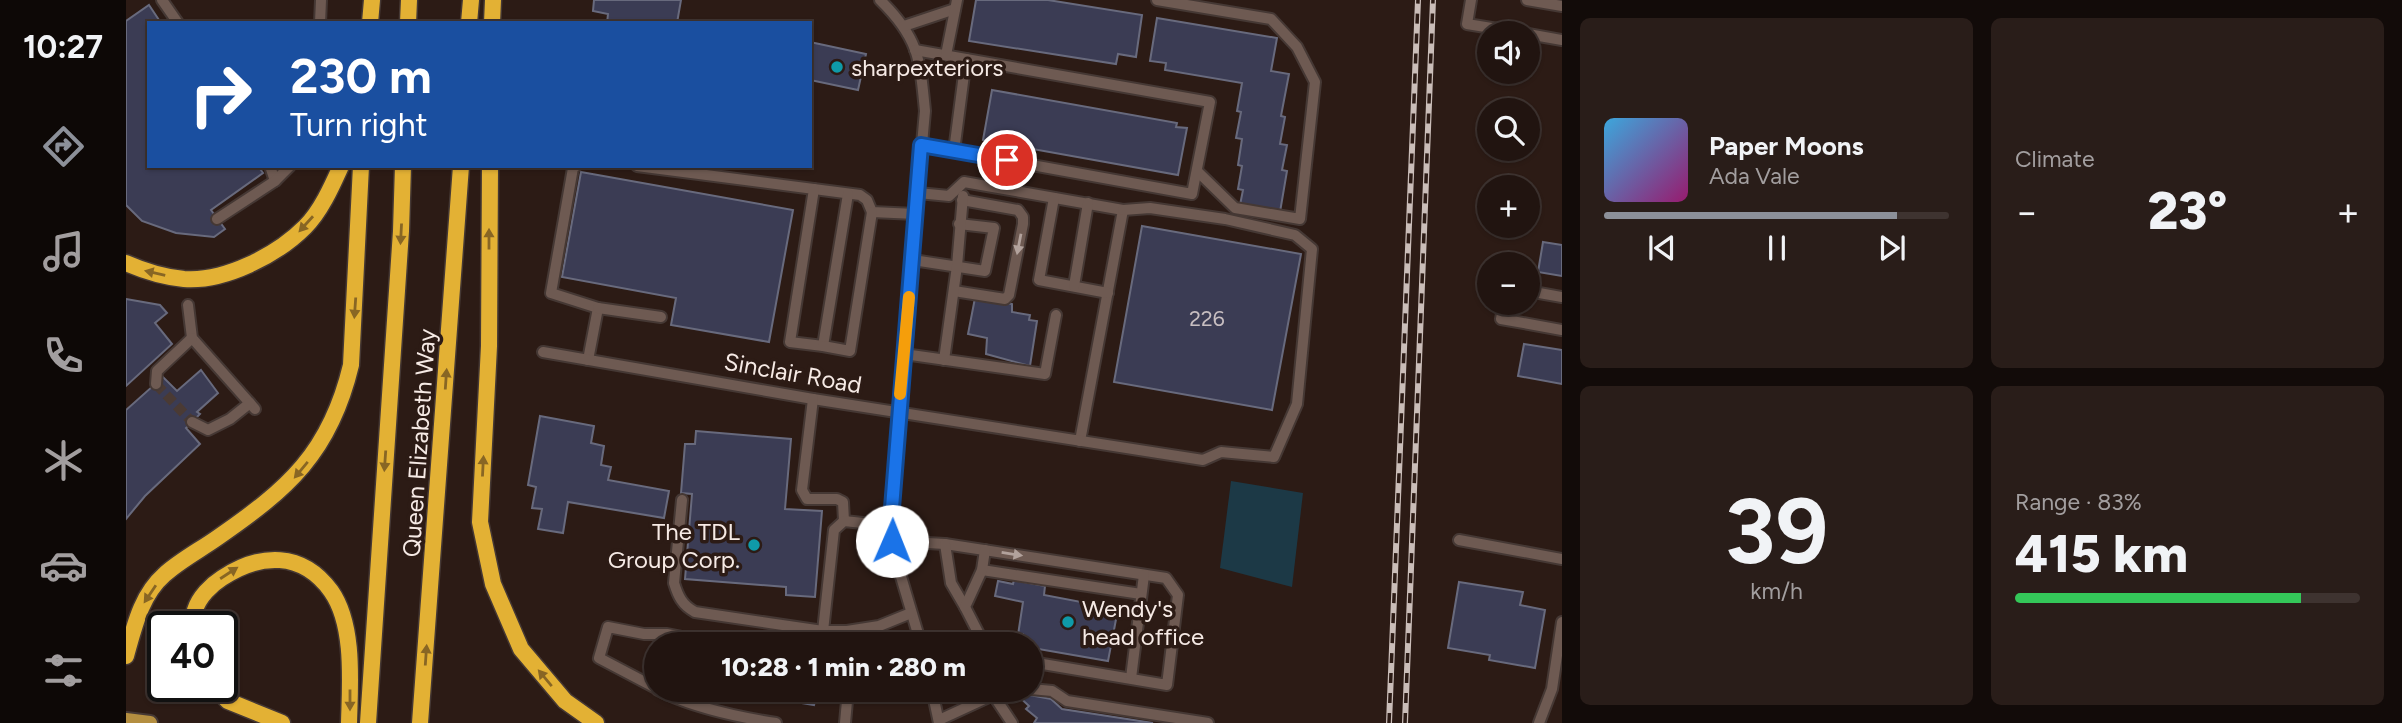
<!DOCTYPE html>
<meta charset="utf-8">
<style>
:root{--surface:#211410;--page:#291d19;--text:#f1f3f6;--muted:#a29e9f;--line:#3e3330;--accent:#8c9099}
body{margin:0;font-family:Figtree,sans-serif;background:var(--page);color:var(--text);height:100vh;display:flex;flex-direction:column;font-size:26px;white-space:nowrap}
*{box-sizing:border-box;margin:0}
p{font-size:23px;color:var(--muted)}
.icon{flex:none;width:38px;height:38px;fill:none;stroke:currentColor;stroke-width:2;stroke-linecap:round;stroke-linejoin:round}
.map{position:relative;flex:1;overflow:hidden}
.details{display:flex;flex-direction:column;gap:18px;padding:18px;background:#120b09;width:840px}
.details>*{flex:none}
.hud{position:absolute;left:21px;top:21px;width:665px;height:147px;border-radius:0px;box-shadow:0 2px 5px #0004,0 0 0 2px var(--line);background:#1a4fa0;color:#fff;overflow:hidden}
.controls{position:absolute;left:1351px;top:21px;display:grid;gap:14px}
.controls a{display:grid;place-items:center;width:63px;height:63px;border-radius:50%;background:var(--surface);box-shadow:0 2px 5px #0004,0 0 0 2px var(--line);font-size:35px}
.speed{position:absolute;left:21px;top:611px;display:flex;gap:14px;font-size:35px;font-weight:700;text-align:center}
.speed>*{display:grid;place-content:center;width:91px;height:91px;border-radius:50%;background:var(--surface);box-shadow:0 2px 5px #0004,0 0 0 2px var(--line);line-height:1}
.speed .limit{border:4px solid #111;border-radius:10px;background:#fff;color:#111}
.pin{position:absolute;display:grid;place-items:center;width:60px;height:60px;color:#fff;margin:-30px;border:4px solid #fff;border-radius:50%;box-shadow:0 2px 7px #0007}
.me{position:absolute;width:77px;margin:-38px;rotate:1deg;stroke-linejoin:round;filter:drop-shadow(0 0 5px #0008)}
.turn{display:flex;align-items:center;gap:24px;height:147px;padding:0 28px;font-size:32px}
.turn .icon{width:91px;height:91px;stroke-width:2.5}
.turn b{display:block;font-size:49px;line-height:60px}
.big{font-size:52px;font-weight:800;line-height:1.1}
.details .widget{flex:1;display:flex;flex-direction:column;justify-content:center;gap:10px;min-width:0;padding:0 24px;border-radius:10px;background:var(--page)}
.details .dial{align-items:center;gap:0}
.dial b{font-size:91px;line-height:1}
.song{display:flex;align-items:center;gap:21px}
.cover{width:84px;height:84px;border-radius:10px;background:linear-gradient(135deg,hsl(200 70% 55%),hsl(320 70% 35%))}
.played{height:7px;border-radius:4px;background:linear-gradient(90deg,var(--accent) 85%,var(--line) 85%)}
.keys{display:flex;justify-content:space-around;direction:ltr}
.heat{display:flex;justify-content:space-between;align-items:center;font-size:38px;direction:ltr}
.charge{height:10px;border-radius:5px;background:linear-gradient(90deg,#34c759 83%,var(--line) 0)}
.details .tiles{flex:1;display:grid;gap:18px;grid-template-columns:repeat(2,1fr)}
.trip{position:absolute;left:518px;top:632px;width:399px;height:70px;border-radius:35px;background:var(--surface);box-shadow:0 2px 5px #0004,0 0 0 2px var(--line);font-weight:800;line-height:70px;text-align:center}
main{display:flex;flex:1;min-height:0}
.dock{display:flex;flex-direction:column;width:126px;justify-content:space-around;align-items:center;background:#0d0806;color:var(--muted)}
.dock .icon{width:49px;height:49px}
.dock .selected{color:var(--accent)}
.dock b{font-size:32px;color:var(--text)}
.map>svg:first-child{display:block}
.water{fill:#1c3946}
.building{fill:#3b3c54;stroke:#686a7d;stroke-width:2}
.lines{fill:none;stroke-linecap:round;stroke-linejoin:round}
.minor-tunnel{stroke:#4a3a34;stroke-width:10;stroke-dasharray:10 5;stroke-linecap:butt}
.minor-casing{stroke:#453834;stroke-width:14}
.major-casing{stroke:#453834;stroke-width:18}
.highway-casing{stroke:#453834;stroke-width:19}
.minor{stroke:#6e5a52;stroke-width:10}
.major{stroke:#b48e40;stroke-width:14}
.highway{stroke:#e3b134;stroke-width:16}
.rail-casing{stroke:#cabdb8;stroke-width:6}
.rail{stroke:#2c1b15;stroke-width:3.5;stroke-dasharray:10;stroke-linecap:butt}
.oneway{fill:#886624}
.oneway2{fill:#b2a29c}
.route-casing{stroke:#114b97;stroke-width:18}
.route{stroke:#1a73e8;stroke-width:12}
.slow{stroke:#f59e0b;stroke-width:12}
.culture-dot{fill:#0f9aa8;stroke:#2c1b15;stroke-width:2.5}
.labels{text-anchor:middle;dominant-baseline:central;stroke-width:7;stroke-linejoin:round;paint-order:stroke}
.number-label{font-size:21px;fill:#c7bec1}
.poi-label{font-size:24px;fill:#f6eae5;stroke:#2c1b15;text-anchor:start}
.street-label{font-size:24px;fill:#f6eae5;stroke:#2c1b15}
</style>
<main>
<nav class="dock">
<b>10:27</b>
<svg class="icon selected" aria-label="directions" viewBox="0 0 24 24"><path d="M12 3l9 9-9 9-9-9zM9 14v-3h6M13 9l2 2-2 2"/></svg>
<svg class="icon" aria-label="music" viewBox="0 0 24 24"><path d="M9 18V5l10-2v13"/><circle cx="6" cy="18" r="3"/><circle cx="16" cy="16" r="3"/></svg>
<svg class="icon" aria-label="phone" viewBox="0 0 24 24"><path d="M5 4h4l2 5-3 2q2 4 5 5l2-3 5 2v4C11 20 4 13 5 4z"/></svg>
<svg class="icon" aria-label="climate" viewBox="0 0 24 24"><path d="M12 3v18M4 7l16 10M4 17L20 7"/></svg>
<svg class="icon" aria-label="car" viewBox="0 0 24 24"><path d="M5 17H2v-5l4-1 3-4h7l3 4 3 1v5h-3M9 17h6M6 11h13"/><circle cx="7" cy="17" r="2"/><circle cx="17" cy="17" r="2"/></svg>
<svg class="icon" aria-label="filters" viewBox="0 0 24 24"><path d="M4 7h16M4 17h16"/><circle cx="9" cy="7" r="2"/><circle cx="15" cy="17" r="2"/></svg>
</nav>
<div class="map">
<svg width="1436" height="723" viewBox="0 0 1436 723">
<rect width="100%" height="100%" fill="#2c1b15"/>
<path class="water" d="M1105 481 1177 493 1166 587 1094 568Z"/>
<g class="building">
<path d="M468 0H555L551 23H481L482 14 467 11Z"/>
<path d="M850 0H922L1016 15 1010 57 992 54 990 64 843 41Z"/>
<path d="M23 5 35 23H23V166H132L137 173 85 210 99 229 88 237 50 233 16 221 0 205V21Z"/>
<path d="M1031 18 1151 38 1145 71 1163 74 1155 116 1159 117 1154 144 1161 145 1156 170 1161 171 1154 212 1114 205 1117 190 1112 189 1116 166 1112 165 1116 139 1110 138 1115 112 1111 111 1116 83 1039 70 1040 63 1024 61Z"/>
<path d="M684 42 740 54 732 90 684 80Z"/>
<path d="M866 90 1051 123 1050 127 1061 128 1052 175 857 140Z"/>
<path d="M455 172 667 210 643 342 545 325 550 298 436 277Z"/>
<path d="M1016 226 1175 254 1146 410 988 382Z"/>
<path d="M1417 242 1436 245V276L1412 272Z"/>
<path d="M849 298 886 304V312L904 315 903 320 911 321 904 366 860 354 861 338 842 334Z"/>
<path d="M0 299 34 305 41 313 29 323 46 344 0 386Z"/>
<path d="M1398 344 1436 350V384L1392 376Z"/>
<path d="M75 370 92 393 71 412 74 414 60 428 74 444 19 496 0 519V410L37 377 51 391Z"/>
<path d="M414 416 468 426 465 443 478 446 475 465 485 467 482 480 543 491 538 518 442 502 437 533 412 529 416 509 406 508 410 487 402 485Z"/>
<path d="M570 431 665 439 659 509 696 511 689 597 660 595V587L559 579 566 494 555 493 559 444H569Z"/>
<path d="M888 580 919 586 918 595 992 609 982 661 907 648 905 650V644H896L901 639 897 634 892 635 897 602 869 596 872 581 887 584Z"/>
<path d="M1333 582 1397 592 1394 605 1419 610 1409 668 1363 660 1364 655 1322 648Z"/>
<path d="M600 690H692L688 705Z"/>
<path d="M888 692 925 699 936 709 1027 723H908L911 718 900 709 903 706Z"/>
</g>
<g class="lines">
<path class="minor-tunnel" d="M30 384 66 422"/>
<g class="minor-casing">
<g id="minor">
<path d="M36 0 52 23"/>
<path d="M754 0C793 38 794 59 799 111L772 412 764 533 768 553 795 644"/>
<path d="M1031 0 1145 19 1171 47 1189 82 1174 219 1109 208 1071 171"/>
<path d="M1345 0 1341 24 1396 33"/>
<path d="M1401 0 1436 6"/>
<path d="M194 23 195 0"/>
<path d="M778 26 829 9"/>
<path d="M1402 34 1436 40"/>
<path d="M789 50 1084 102 1066 194 795 145"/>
<path d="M820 55 831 0"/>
<path d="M828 151 840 59"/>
<path d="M144 166 149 181"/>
<path d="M450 166 447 168 425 293 472 308 462 360"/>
<path d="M511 166 734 195 741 200 746 212 790 214"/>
<path d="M688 189 664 342 697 346 722 194"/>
<path d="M792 193 823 196 838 182 997 210 954 441"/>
<path d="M928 198 913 280 982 293"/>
<path d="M91 219 149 181 164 166"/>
<path d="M787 260 859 271 868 228 833 224"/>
<path d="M948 286 962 203"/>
<path d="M828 291 879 299 883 295 897 224V217L892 210 836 200"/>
<path d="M1402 291 1436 297"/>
<path d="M1378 303 1375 319 1436 330"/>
<path d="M62 305 66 338 129 409"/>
<path d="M472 308 535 317"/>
<path d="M697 346 724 351 746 212"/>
<path d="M417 352 687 399 1077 460 1095 452 1148 457 1171 404 1186 249 1169 235 1099 219 1024 208 997 210"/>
<path d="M778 354 919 374 930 315"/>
<path d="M818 360 831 266 837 196"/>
<path d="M30 384 31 371 66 338"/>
<path d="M687 399 676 490 681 499H711L717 502 718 521"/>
<path d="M66 422 82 430 104 419 124 403"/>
<path d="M556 500 548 583C552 596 556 605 569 612L697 631H721L753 626 785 613"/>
<path d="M1333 540 1436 559"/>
<path d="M766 541 819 544 1040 578 1052 595 1041 685 905 662"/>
<path d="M819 544 825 583 839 607"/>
<path d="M856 570 1015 594"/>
<path d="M697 631 708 530 718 521 765 526"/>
<path d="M858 644 839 607 856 570 859 550"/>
<path d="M1005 678 1018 575"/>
<path d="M530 688 473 658 482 627 518 634H541L592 644"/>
<path d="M905 689 926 691 941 701 1082 723"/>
<path d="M532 690C568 708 611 717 650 723"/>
<path d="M806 690 813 723"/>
<path d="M868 696 886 723"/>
<path d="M813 720 878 690"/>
<path d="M719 723 722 690"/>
<path d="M1413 723 1426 689 1436 622"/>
</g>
</g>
<g class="major-casing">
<path id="major" d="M0 720 24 723"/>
</g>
<g class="highway-casing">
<g id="highway">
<path d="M244 23 246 0"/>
<path d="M282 23 283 0"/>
<path d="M343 23 345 0"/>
<path d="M366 23 367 0"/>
<path d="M364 166 363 346 354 522 367 584 395 649 439 701 470 723"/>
<path d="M0 263C18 271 38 277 58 279 99 282 151 255 179 227 195 211 206 186 215 166"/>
<path d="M68 626C68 621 68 615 69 610 73 597 85 585 96 578 134 553 176 551 205 591 229 625 224 684 223 723"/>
<path d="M0 656C8 628 15 595 38 575 53 561 74 550 91 538 162 489 204 453 225 365L235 166"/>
<path d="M87 686 102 701 156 723"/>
<path d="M242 723 275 231 277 166"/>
<path d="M294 723 335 166"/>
</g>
</g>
<use href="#minor" class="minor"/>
<use href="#major" class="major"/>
<use href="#highway" class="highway"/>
<g class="rail-casing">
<g id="rail">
<path d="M1263 723 1292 0"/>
<path d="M1279 723 1307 0"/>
</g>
</g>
<use href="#rail" class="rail"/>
</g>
<defs><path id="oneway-solid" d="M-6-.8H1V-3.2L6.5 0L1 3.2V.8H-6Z" transform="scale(1.75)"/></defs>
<g class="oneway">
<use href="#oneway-solid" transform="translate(180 224) rotate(132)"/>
<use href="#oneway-solid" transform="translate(275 234) rotate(93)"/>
<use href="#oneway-solid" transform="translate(363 239) rotate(-90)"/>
<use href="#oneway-solid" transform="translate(29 273) rotate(-167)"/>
<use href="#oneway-solid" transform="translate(229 308) rotate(94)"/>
<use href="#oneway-solid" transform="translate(320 379) rotate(-86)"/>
<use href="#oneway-solid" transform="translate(259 461) rotate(94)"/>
<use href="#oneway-solid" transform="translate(357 466) rotate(-87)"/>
<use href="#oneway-solid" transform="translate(175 470) rotate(130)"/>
<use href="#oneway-solid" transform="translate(103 573) rotate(-33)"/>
<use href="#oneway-solid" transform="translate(24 594) rotate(124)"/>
<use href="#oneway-solid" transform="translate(300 655) rotate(-86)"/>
<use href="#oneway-solid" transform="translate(419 678) rotate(-130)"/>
<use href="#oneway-solid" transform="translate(224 700) rotate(90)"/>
</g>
<g class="oneway2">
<use href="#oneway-solid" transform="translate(893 244) rotate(101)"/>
<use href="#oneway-solid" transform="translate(886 554) rotate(9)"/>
</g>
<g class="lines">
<g class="route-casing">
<path id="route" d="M766 541 764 533 795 145 881 160"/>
</g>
<use href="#route" class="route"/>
<path class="slow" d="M774 394 783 297"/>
</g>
<g class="culture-dot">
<circle cx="711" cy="67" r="7"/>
<circle cx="628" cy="545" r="7"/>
<circle cx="942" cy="622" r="7"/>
</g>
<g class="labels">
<g class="number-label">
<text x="1081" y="318">226</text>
</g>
<g class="poi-label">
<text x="725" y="67">sharpexteriors</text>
<text x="614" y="531" text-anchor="end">The TDL<tspan x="614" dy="28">Group Corp.</tspan></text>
<text x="956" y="608">Wendy's<tspan x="956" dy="28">head office</tspan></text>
</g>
<g class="street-label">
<text transform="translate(667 373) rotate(10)">Sinclair Road</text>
<text transform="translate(293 443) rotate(-86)">Queen Elizabeth Way</text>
</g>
</g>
</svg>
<div class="controls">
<a><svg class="icon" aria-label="sound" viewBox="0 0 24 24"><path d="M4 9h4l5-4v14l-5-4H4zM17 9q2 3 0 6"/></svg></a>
<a><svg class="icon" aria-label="search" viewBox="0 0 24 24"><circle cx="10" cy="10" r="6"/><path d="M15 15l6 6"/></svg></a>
<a>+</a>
<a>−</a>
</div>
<div class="speed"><div class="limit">40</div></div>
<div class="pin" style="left:881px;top:160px;background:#d93025"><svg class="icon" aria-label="arrive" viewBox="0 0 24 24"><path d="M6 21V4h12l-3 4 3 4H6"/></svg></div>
<svg class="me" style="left:766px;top:541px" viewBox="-20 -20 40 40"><circle r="19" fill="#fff"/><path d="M0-13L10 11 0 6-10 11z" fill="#1a73e8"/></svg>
<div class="trip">10:28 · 1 min · 280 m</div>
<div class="hud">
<div class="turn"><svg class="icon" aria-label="right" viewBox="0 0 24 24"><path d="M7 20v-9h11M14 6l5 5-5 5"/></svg><div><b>230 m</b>Turn right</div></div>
</div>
</div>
<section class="details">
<div class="tiles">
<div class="widget">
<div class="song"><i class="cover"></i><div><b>Paper Moons</b><p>Ada Vale</p></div></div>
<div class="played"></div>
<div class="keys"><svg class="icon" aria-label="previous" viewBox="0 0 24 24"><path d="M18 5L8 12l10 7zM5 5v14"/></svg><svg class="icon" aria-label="pause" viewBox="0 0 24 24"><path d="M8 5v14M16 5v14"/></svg><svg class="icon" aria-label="next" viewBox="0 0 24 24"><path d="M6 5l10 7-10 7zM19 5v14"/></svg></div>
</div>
<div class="widget"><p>Climate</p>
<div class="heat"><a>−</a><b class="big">23°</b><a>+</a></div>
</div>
<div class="widget dial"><b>39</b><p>km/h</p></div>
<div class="widget"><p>Range · 83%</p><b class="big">415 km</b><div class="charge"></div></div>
</div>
</section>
</main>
